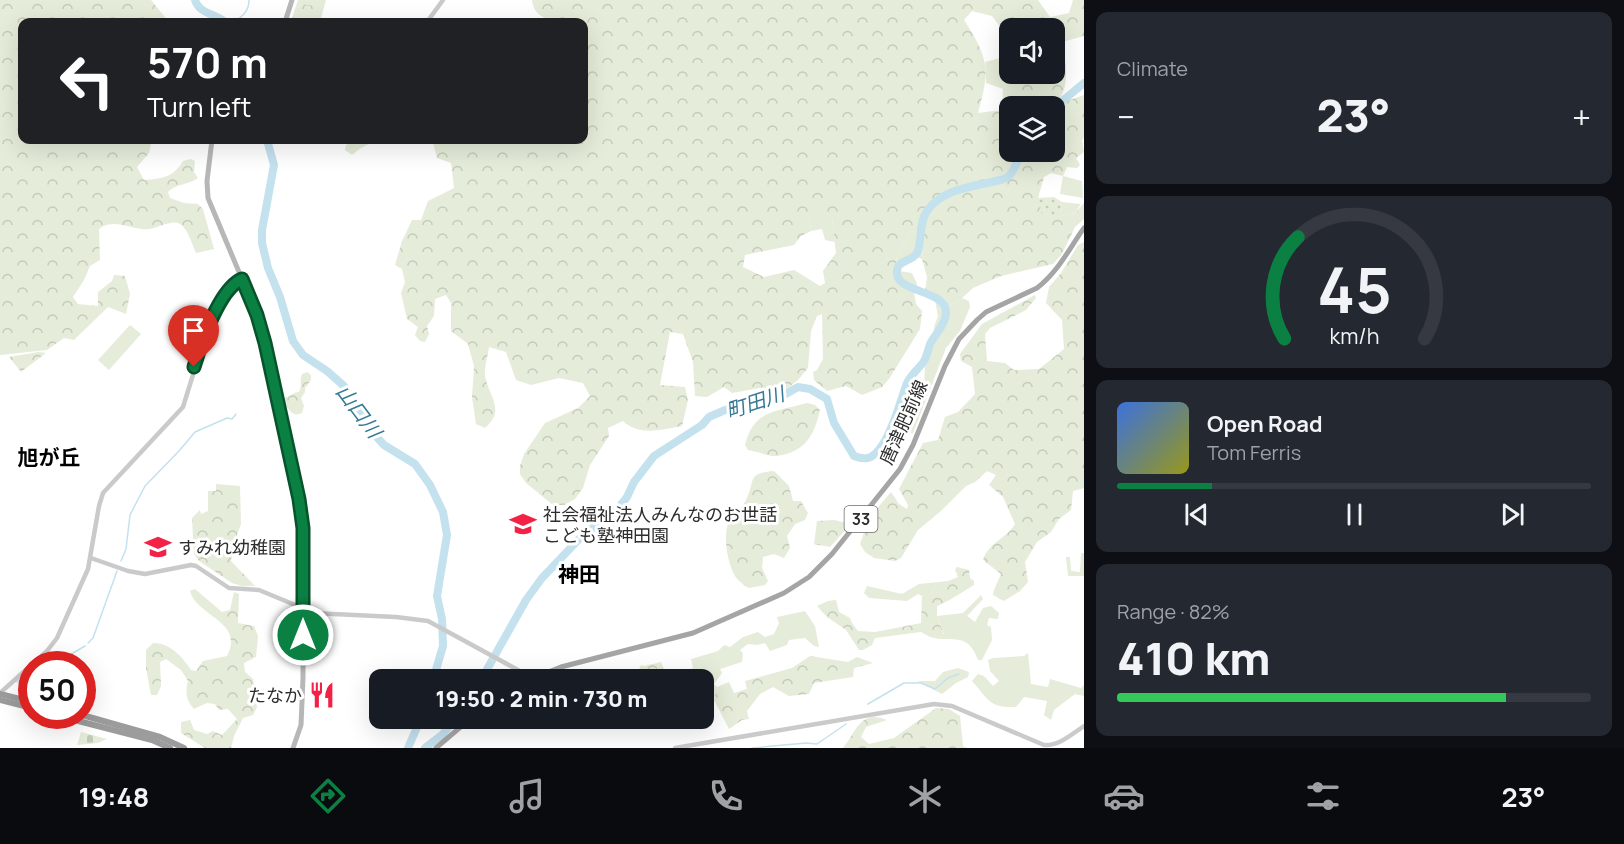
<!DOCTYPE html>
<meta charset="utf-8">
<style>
:root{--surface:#171b24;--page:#242831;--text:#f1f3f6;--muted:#9ea1a6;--line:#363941;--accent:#0b8043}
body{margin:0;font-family:Manrope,"Noto Sans JP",sans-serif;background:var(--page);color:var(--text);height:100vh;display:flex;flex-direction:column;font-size:22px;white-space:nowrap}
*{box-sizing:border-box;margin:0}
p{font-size:20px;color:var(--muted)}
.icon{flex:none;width:33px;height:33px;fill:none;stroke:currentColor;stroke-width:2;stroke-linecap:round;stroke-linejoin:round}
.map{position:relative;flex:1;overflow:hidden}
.drawer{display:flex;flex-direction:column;gap:12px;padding:12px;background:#0d0f14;width:540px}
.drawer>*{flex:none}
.hud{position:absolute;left:18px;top:18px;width:570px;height:126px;border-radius:12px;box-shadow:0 6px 24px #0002;background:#202124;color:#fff;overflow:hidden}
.buttons{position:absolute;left:999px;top:18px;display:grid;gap:12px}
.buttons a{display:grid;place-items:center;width:66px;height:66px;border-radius:12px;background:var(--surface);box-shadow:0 6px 24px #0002;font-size:30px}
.speed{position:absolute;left:18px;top:651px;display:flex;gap:12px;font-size:30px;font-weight:700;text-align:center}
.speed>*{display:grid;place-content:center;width:78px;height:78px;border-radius:50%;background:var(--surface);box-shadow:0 6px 24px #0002;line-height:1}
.speed .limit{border:9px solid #d22;background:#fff;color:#111}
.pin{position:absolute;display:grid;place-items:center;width:51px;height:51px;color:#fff;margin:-62px -26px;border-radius:50% 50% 50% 0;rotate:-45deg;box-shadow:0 0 6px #0007}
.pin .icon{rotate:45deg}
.me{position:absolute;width:66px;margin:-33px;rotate:0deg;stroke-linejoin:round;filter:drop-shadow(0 0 4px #0008)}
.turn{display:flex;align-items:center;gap:21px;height:126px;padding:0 30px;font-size:27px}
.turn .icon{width:78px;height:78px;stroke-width:2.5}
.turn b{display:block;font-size:42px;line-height:51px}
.big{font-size:45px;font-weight:800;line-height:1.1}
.drawer .tile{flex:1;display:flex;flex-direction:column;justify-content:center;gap:9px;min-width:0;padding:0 21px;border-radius:12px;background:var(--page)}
.drawer .dial{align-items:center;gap:0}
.dial svg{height:156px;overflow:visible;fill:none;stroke:var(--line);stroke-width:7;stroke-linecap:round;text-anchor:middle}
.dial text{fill:var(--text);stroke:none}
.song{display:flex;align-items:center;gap:18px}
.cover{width:72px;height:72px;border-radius:9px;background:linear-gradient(135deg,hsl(220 70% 55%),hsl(60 70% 35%))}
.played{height:6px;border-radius:3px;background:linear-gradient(90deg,var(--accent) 20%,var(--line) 20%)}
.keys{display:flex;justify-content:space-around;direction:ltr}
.heat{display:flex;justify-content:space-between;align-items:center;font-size:33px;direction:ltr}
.charge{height:9px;border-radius:4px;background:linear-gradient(90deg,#34c759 82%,var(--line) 0)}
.trip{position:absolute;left:369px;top:669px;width:345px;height:60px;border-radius:12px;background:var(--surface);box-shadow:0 6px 24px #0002;font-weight:800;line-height:60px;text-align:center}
.menu{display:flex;height:96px;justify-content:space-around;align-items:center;background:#090b0e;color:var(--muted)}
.menu .icon{width:42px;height:42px}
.menu .on{color:var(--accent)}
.menu b{font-size:27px;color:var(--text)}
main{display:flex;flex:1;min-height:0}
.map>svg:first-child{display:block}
.grass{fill:#e5ecd9}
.forest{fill:url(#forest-crowns);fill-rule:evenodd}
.cemetery{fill:url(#cemetery-stones)}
.garden{fill:url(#garden-dots)}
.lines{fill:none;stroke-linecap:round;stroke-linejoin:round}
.stream{stroke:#c4e1ee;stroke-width:1.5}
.river{stroke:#c4e1ee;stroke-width:8}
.tertiary{stroke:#cacaca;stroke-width:4.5}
.secondary{stroke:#b7b7b7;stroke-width:5}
.primary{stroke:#a5a5a5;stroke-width:5}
.trunk{stroke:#9c9c9c;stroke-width:6}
.route-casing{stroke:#07532c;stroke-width:15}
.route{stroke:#0b8043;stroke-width:10}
.labels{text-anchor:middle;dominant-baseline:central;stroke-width:6;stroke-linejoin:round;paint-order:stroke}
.shield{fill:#fff;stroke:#6c6c6c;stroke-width:1.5}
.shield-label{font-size:16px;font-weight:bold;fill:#2d2d2d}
.street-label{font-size:18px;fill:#2d2d2d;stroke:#fff}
.poi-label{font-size:18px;fill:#2d2d2d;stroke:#fff;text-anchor:start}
.water-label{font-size:20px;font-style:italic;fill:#357995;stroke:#fff}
.quarter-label{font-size:21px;font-weight:bold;fill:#000;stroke:#fff}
</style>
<main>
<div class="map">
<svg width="1084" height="748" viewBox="0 0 1084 748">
<defs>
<pattern id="forest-crowns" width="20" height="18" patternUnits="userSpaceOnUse" patternTransform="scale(1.5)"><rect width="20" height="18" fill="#e5ecd9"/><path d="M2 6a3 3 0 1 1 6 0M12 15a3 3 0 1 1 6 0" fill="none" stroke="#c5cbbb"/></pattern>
<pattern id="cemetery-stones" width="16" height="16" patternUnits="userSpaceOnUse" patternTransform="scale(1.5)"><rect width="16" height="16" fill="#e5ecd9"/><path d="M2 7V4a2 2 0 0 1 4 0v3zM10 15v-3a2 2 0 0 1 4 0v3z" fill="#c5cbbb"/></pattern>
<pattern id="garden-dots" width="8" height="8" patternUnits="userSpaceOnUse" patternTransform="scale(1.5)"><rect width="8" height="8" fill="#e5ecd9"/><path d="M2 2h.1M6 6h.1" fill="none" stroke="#c5cbbb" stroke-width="1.8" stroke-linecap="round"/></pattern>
</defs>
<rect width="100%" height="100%" fill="#fff"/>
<g class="grass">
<path d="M298 0H326L320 22H317V13L302 4 295 9Z"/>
<path d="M1008 56 1010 74 1013 81 1003 89 986 83 985 62Z"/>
<path d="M357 140H385L384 143C370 142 364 145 352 155L345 150 346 145Z"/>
<path d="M1063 176 1082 181 1083 198 1060 194Z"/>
<path d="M1062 202 1081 204 1075 213 1061 216Z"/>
<path d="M809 218H832L835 242 825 240 822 229 811 231Z"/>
<path d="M911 231 924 234 922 259 911 255 900 260 899 271 912 273 917 284 914 292 901 285 894 278 897 256Z"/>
<path d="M934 295 948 306 962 298 969 301 970 307 960 331 946 348 913 433 908 434 906 427C918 416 912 401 924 391L925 364 933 347 934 327 938 316Z"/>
<path d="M130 325 141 334 109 370 98 360Z"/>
<path d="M1081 553H1084V576H1068L1066 557H1070L1071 571 1080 572Z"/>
<path d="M938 582 934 586 931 594 922 596 918 594 907 601 869 598 864 593 867 586 902 594 919 584Z"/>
<path d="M981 595 983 599 967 616 975 622 983 608 991 606 999 613 998 619 989 618 987 625 991 627 992 640 982 660H978C970 638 960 639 939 639L944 634 937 616 963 613Z"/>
<path d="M805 611 815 626 819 647 814 646 805 638 789 640 787 645 770 651 765 643 757 645 748 644 740 650 743 653 742 662 720 669 722 673 714 684 717 687 714 700 704 702V680H649L652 671 657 669 661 662 667 676 693 668 691 659 718 651 724 645 730 647 743 637 758 632 765 637 774 634 779 623 777 617Z"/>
<path d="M1028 653 1031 684 1048 687 1050 679 1081 688 1084 685V696L1075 694 1054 710 1051 720 1044 715 1047 701 1024 697 1016 707C989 708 989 700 972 681L978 674 984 676 993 686 999 681 990 671 988 660 993 658 1024 656Z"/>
<path d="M958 668 969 672 968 677 956 683 942 694 917 681H935L943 672Z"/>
</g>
<g class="forest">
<path d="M0 0H151L169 22H22V140H148L151 144 149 153 137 167 144 180C162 179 174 177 183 161L191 159 195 161 194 172 198 178C187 186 176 183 168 192L170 198 184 203 198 204 203 209 214 249 196 253C192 244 188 229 180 224 172 219 158 228 149 229 131 231 115 217 99 229L100 260 90 266 84 280 73 297 78 304 98 306V292L112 281 114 275 125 276 130 294 126 314 108 307 74 340 64 338 47 350 0 355Z"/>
<path d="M532 0H1038L1050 17 1069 13 1073 0H1084V36L1062 42C1066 60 1070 84 1059 100L1064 102 1084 95V137L1082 141 1084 152 1076 158 1080 165 1077 168 1067 167 1063 176 1051 173 1044 177 1038 198 1061 216 1075 213 1084 203V219L1075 227 1062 254 1053 264 1001 276 973 288 962 298 948 306 925 291 927 277 922 259 924 234 911 231 897 256 894 278 901 285 914 292 916 304 922 311 920 329 889 379 882 387 862 395 846 386 827 391 814 380 813 372 817 370 823 359 822 314 817 316 811 331 808 368 798 380 784 391 775 395 760 388 732 393 724 387 707 397 695 396 693 362 683 334 670 332 660 385 685 387 688 400 682 426C662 430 638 436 623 421L608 428 609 436 590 465 583 488 575 499 564 505H553L526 483 520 474V466L524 454 545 423 578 408 590 396 583 383 559 378 531 385 516 380 506 352 489 347C488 356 484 367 485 376 489 397 506 410 485 428L476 424 472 397 474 366 468 344 451 331V303L446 295 435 299 434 316 427 326 429 334 425 342 420 341 415 335 418 327 407 319 401 293 405 282 402 269 395 265 402 241 412 220H421L428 201 454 188 451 163 437 158 433 143 429 140H584V22C566 22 534 25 532 0ZM972 11 992 16 1003 31H1009L1010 28H1054V74H1011L1012 81 1003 89 1002 110 978 113C990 70 989 58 964 20ZM1010 106H1054V152H1010ZM809 218H832L836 253 823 271 825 283 820 286 794 270 764 277 743 267 745 255 794 245 801 236 811 231Z"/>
<path d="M302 4 314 6 317 13V22H291L295 9Z"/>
<path d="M1084 242V488L1073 491 1071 510 1059 519 1051 532 1037 542 1025 562 1028 582 1020 591 1004 601 993 595 994 590 1001 574 983 560C988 543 1007 538 1015 524L1003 497 989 485 996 475 987 471 975 482 966 486 941 511 918 530 901 558 895 561 874 558 865 552 860 544 864 533 862 526 891 492 899 504 907 509 908 505 899 489 923 443 938 440 945 417 958 412 975 394 972 367 961 361 960 354 982 324 1035 295 1036 298 1026 310 990 328 985 334 987 361 1005 363 1014 370 1039 369 1064 349 1062 320 1046 303 1049 287 1061 273 1078 245Z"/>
<path d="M39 352 46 353 21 372 9 357Z"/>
<path d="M307 372 311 375V380L305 388V392L301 398 304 406 302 413C295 416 292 414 288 408L285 407 284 398C290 397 293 392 299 392 303 383 299 380 302 374Z"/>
<path d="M807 403 815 405 820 410C814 436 805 452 777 456 769 457 757 451 748 450L745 445C754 409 776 412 807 403Z"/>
<path d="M774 471 789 486 793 501H801L808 513 805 520 795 524 787 536 790 548 784 558 774 554 763 557 762 568 768 581 765 585 749 588C744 585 738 581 735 576 728 564 722 535 729 522 734 514 742 508 746 500 756 480 746 473 774 471Z"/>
<path d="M216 484 240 486 241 524 234 543 231 561 255 586H242L232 583 199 561 194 554 192 518 200 510 201 514 208 511V491H216Z"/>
<path d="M834 520 847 523 848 527 830 547 814 544 817 521Z"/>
<path d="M957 567 969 570 970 578 974 581V585C962 592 950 601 937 606V616L944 635 939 639 930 637 921 632 875 638 872 645 863 650H859L846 630 827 617 817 606 828 601 836 600 839 612 850 618 852 623 858 631 875 632 921 623 922 596 931 594 934 586 938 582 948 581 958 577 955 570Z"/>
<path d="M195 589 222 612 230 610 234 592 239 594 238 623 254 626 258 636 256 657 244 663 245 672 253 679 257 707 253 715 243 718 234 736 231 748H205L181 733V722L190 720 194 730 207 734 213 731 222 735 237 719 228 709 219 710 215 704 207 703 194 709C186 700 185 692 188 681L181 670 166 659 160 662 161 686 157 695H151L146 668V650L153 643C169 642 183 657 191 670L196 671 203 661 227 656C245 621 197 617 190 591Z"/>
<path d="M810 656 848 662 857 657 873 663 854 668 853 677 814 683 809 694 789 696 773 687 760 694 747 711 749 719 742 720 729 729 714 700 717 687 729 682 734 693 747 689 745 681 792 668Z"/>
<path d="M661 662 657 669 652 671 649 679H634L641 665 644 666Z"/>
<path d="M936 708 949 709 960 716 963 746 967 748H843C857 731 860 709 887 720L866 727 861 737 869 744 894 738Z"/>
</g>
<path class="cemetery" d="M81 732 107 739 98 743 77 745Z"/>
<path class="garden" d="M1054 197 1062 202 1061 216 1043 218 1038 198Z"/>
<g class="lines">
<g class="stream">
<path d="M234 22C243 16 249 11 249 0"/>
<path d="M121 561 126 549 130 515 145 486 179 451 195 432 227 418 232 419 236 414"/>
<path d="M88 643 93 638 117 571"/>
<path d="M68 656 85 646"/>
<path d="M38 664 53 663"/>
<path d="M17 682 32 669"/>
<path d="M868 704 904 683H921L935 689 948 678 959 674"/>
<path d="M752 748 806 743 817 744 846 724"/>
</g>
<g class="river">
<path d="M195 0C199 14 215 13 225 22"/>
<path d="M1054 115 1061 102 1084 83"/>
<path d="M267 140 274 165 262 230V243L268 268 280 297 293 341 303 355 327 371 344 386 374 434 384 445 415 464 430 485 443 512 447 535 437 596 442 619 443 646 433 680"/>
<path d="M481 680 526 600 542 578 581 537 619 507 627 497 634 482 654 456 702 425 709 417 725 410 751 402 777 399 798 387 810 389 827 399 834 423 854 456C859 458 863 459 868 458 888 452 900 401 907 383 911 374 919 369 924 361 927 356 928 350 930 344 935 334 950 320 945 307 938 290 894 291 897 271 898 259 914 262 918 251 922 237 919 223 927 211 941 190 970 187 992 182 998 180 1005 180 1009 176 1015 170 1018 159 1021 152"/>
<path d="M408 748 421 718"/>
<path d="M425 748 442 735 456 718"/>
</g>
<g class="tertiary">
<path d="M427 22 443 0"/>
<path d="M91 558 128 571 145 574 191 565 196 566 229 588 259 590 300 607 303 611 312 613 396 617 428 621 518 670 526 680"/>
<path d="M0 693 47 651 57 638 88 569 99 506 103 493 183 407 205 336 222 301 232 286 242 279"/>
<path d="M675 748 934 704 952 706 1044 745C1059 746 1072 734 1084 726"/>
</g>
<g class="secondary">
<path d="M285 22 292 0"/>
<path d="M212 140 207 181 208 198 257 315 265 343 299 499 303 545V678L301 725 293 748"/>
</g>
<g class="primary">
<path d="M528 680 561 667 693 633 784 593 809 577 832 554 900 469 913 445 945 366 959 339 977 320 986 312 1037 288C1058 272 1069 249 1084 228"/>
<path d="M436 748 471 718"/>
</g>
<g class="trunk">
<path d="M0 694 32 702"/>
<path d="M0 700 32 708"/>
<path d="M82 715 160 737 184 748"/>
<path d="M59 716 152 740 170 748"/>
</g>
</g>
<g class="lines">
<g class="route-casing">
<path id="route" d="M194 367C201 344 219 289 242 279L257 315 265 343 299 499 303 528V635"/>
</g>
<use href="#route" class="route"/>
</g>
<defs>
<g id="school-bare" transform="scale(2.07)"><path d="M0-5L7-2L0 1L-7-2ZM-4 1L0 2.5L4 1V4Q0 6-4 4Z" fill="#f32145" stroke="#fff" stroke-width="2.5" paint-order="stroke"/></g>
<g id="restaurant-bare" transform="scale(2.07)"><path d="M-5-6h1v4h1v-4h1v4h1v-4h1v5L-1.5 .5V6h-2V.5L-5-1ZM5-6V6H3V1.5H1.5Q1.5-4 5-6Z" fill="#f32145" stroke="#fff" stroke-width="2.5" paint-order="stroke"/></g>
</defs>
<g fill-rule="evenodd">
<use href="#school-bare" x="523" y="524"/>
<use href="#school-bare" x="158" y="547"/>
<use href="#restaurant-bare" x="322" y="695"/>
</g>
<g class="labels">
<rect class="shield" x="844.5" y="506" width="33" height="26" rx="4.5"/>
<g class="shield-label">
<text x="861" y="519">33</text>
</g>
<g class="street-label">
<text transform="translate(903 422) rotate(-66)">唐津肥前線</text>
</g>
<g class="poi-label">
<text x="543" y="514">社会福祉法人みんなのお世話<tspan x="543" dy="21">こども塾神田園</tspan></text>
<text x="178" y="547">すみれ幼稚園</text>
<text x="302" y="695" text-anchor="end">たなか</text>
</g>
<g class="water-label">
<text transform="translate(755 402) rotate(-18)">町田川</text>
<text transform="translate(359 411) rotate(53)">山口川</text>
</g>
<g class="quarter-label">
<text x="49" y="457">旭が丘</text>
<text x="579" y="574">神田</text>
</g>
</g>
</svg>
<div class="buttons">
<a><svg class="icon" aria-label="sound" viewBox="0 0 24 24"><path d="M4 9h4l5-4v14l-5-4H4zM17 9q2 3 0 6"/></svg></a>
<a><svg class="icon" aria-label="layers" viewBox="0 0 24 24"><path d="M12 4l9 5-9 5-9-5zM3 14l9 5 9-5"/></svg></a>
</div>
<div class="speed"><div class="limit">50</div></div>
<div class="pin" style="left:194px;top:367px;background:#d93025"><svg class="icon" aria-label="arrive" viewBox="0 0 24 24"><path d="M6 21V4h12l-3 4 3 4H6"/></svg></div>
<svg class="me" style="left:303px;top:635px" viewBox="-20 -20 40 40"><circle r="17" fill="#0b8043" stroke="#fff" stroke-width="3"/><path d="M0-11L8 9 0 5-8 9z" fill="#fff"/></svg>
<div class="trip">19:50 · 2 min · 730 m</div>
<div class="hud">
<div class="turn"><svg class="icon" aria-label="left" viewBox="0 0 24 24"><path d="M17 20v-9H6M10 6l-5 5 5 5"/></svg><div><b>570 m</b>Turn left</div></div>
</div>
</div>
<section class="drawer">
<div class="tile"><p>Climate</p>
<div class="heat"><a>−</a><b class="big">23°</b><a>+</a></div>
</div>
<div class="tile dial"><svg viewBox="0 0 100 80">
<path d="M14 69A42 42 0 1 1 86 69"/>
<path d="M14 69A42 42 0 0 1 21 17" stroke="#0b8043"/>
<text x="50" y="56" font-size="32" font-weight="700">45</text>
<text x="50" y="72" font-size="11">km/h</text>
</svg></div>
<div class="tile">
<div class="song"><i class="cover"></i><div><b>Open Road</b><p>Tom Ferris</p></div></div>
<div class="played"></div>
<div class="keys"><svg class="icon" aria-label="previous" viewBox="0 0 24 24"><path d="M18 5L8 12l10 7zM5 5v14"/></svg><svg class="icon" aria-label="pause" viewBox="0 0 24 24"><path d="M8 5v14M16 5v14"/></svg><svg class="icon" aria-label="next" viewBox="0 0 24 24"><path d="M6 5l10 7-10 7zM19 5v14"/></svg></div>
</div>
<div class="tile"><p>Range · 82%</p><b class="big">410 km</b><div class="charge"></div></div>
</section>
</main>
<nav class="menu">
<b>19:48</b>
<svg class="icon on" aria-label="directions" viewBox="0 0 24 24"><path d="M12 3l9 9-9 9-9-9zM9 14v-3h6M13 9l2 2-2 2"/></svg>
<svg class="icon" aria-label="music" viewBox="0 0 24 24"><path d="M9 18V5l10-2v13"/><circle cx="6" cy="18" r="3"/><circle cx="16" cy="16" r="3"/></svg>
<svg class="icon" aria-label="phone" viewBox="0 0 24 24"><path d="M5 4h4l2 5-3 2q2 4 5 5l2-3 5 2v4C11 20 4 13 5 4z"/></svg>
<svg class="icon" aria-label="climate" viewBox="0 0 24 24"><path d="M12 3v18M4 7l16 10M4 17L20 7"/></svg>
<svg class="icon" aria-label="car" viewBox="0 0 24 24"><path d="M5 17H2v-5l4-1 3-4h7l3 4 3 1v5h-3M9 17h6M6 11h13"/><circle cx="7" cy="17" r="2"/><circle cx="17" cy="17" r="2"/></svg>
<svg class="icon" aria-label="filters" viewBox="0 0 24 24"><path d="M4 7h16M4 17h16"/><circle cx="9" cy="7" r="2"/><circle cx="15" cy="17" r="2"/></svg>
<b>23°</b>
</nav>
